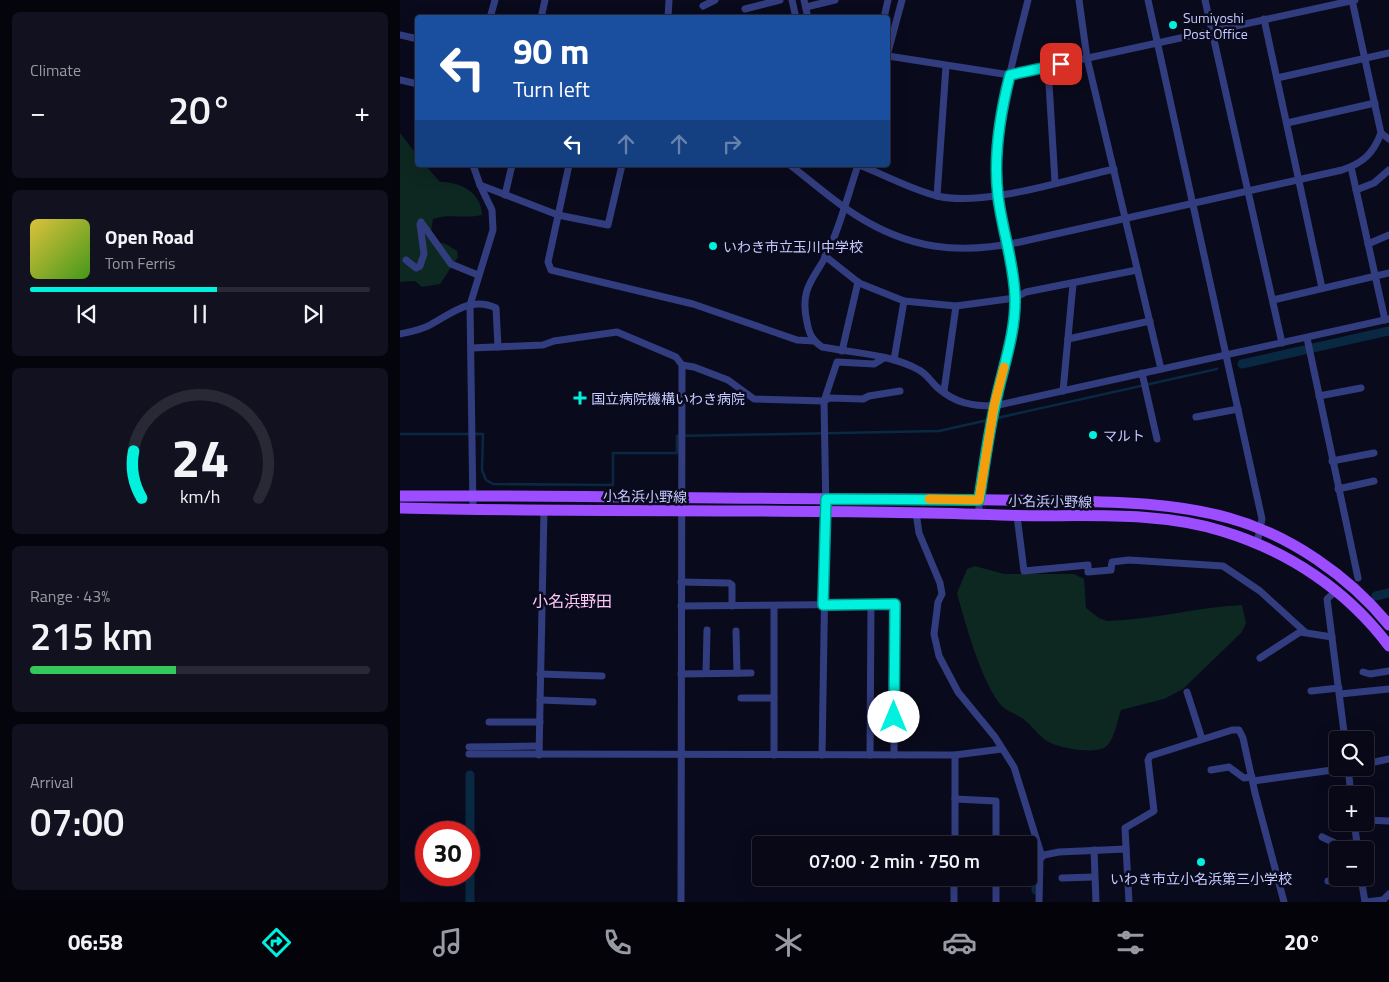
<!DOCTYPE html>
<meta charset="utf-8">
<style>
:root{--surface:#080816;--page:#11111f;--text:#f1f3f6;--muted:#989aa1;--line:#292935;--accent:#00f1dd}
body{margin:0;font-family:"Titillium Web","Noto Sans JP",sans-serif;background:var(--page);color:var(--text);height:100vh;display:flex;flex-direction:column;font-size:19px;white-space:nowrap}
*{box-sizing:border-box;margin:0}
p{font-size:16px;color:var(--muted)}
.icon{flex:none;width:28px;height:28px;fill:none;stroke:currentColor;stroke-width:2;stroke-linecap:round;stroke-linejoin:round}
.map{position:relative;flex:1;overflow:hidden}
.details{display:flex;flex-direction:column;gap:12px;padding:12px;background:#04040c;width:400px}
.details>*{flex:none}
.hud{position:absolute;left:15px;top:15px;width:475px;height:152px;border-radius:5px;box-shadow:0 5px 20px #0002,0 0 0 1px var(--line);background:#1a4fa0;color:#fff;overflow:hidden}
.fabs{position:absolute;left:929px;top:731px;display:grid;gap:10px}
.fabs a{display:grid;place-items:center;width:45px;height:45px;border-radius:5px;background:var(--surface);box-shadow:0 5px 20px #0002,0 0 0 1px var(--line);font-size:25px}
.speed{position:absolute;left:15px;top:821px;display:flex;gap:10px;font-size:25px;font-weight:700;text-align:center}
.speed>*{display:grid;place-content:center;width:65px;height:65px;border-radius:50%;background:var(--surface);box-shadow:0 5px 20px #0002,0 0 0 1px var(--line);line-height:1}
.speed .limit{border:8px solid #d22;background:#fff;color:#111}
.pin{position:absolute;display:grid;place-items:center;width:42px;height:42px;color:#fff;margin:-21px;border-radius:10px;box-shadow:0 2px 8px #0006}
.me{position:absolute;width:55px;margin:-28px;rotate:0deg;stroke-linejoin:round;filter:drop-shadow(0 0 4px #0008)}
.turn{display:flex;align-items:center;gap:18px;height:105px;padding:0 15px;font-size:22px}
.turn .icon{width:65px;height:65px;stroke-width:2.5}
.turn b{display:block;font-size:35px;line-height:42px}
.lanes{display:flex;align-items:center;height:48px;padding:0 15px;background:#0003;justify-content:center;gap:25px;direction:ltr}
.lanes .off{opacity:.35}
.big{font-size:38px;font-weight:600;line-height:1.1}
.details .widget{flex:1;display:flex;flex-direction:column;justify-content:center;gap:8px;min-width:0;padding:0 18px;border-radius:8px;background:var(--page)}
.details .dial{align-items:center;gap:0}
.dial svg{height:130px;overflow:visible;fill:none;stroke:var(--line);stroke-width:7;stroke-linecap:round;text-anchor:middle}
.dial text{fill:var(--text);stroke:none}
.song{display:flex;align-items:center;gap:15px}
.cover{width:60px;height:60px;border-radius:8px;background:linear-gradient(135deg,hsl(50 70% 55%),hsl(100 70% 35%))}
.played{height:5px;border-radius:2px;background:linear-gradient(90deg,var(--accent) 55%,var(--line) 55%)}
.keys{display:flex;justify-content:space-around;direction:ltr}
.heat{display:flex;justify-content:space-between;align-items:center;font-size:28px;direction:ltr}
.charge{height:8px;border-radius:4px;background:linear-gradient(90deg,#34c759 43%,var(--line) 0)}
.trip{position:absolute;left:352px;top:836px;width:285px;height:50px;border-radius:5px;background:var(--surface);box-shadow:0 5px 20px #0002,0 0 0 1px var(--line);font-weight:600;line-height:50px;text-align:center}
.dock{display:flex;height:80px;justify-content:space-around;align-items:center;background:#030309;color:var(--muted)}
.dock .icon{width:35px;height:35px}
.dock .on{color:var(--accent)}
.dock b{font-size:22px;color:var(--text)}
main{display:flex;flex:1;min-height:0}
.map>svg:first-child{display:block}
.green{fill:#0d2721}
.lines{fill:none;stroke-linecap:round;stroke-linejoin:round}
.stream{stroke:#092942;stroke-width:2.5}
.canal{stroke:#092942;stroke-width:9}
.street{stroke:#323d7f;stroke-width:7}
.primary{stroke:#9c4dff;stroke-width:11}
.route-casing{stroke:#009d90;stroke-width:12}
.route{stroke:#00f1dd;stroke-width:9}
.slow{stroke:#f59e0b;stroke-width:9}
.poi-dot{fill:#00f1dd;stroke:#0a0a1d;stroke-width:2}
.labels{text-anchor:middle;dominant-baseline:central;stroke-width:5;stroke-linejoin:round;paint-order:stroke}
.poi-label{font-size:14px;fill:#c6caff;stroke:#0a0a1d;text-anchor:start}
.street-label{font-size:14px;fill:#c6caff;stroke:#0a0a1d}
.quarter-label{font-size:16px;fill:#ffc8f5;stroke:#0a0a1d}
</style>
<main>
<section class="details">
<div class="widget"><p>Climate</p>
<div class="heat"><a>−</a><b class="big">20°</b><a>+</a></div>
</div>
<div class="widget">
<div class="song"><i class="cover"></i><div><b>Open Road</b><p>Tom Ferris</p></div></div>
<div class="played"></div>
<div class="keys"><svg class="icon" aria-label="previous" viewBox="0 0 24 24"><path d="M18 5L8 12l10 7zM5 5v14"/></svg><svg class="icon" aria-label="pause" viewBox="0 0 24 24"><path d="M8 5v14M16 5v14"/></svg><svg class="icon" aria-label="next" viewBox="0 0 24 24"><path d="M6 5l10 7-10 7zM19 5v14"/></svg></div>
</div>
<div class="widget dial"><svg viewBox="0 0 100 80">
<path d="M14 69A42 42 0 1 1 86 69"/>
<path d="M14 69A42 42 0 0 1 9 40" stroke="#00f1dd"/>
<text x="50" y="56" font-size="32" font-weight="700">24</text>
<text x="50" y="72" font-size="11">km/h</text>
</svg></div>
<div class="widget"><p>Range · 43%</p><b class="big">215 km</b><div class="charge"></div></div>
<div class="widget"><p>Arrival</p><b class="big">07:00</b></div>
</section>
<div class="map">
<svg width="989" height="902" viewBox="0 0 989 902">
<rect width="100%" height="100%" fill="#0a0a1d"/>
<g class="green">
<path d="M0 133 17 155 18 165H25L40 182C61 182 81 192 82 215 65 219 50 213 33 219L31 231 36 242 46 244 57 251 58 257 40 284 22 287 15 281 0 282Z"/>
<path d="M575 566 604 574H674L684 579 686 608 699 618 707 621C753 620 796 607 842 605L846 623 842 632 783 689 764 699 721 710C717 721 714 743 704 748 691 754 655 748 644 739 636 733 631 724 622 718 615 713 605 711 600 704 581 680 565 623 557 593L567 569Z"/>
</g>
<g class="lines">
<path class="stream" d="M0 434H83L82 470 86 480 93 484 213 485V453H277V436L539 431 817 369"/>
<g class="canal">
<path d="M842 364 989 331"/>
<path d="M976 596 989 593"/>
<path d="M70 775V902"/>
<path d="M636 873V890"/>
</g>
<g class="street">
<path d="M392 0 396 18"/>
<path d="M404 0 408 18"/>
<path d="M679 0 687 58 761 369"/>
<path d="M748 0 862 519 857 543"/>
<path d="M805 0 882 343"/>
<path d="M303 6 315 0"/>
<path d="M406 7 435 0"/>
<path d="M345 9 380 0"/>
<path d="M90 18 95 0"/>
<path d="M141 18 145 0"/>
<path d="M268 18 269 0"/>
<path d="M484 18 488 0"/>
<path d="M864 19 922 288"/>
<path d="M0 35 18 39"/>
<path d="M488 52 502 0"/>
<path d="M488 56 610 75 955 0"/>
<path d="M648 67 655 182"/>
<path d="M877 78 989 53"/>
<path d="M0 80 18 84"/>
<path d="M887 123 975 103"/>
<path d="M981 133 989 139"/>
<path d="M169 165 148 262 151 270 293 304 397 340 414 341"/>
<path d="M390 165C411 181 432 200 454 214 508 249 558 255 620 242L942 170C963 163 973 154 981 133L952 0"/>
<path d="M458 165C449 192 442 219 431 245 419 276 398 284 407 322 409 334 412 340 422 347 453 353 491 354 519 370 527 374 531 382 538 388 555 403 572 406 594 406L989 319"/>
<path d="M459 165C485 175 510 189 537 196 584 207 665 180 714 169"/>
<path d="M951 167 985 320"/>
<path d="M80 185 158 215 208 225 222 165"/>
<path d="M956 190 974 183 989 170"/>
<path d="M105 195 112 165"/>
<path d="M537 196 546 66"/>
<path d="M968 244 989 235"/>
<path d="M425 256 459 283 504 301 556 306 615 298 626 292 737 270"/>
<path d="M6 260 16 268 20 266 24 254 20 224 21 222 51 264 78 275"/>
<path d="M873 300 989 273"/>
<path d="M0 334C10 332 21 330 30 325 52 313 71 296 96 308L98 347"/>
<path d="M907 338 958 578"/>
<path d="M668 339 750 321"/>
<path d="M71 348 143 345 154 341 217 332 276 357 282 365 281 902"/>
<path d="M442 351 458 282"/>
<path d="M494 360 504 301"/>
<path d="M282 365 294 367 328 380 354 399 424 401 426 512 422 755"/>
<path d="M742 373 757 439"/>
<path d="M544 391 556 306"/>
<path d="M663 391 673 284"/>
<path d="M919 396 961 388"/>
<path d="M424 401 437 362 474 364 484 358"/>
<path d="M424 401 429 398 463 399 469 396 500 391"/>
<path d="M796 417 838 409"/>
<path d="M932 461 974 453"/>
<path d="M938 489 974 481"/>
<path d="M73 510 70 305 93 230 92 210 80 185 73 165"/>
<path d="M516 513 519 533 540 583 542 594 538 602 534 634 539 656 558 692 595 737 614 767 642 857"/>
<path d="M579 514V500C584 468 588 437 594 406 602 370 615 335 615 298 615 262 600 229 598 194 593 127 612 64 628 0"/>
<path d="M617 516 624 571 688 565V572L711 570 712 562 729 560 823 566 860 591 905 632"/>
<path d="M281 582 329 583 332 585V606"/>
<path d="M936 591 927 599 945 740"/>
<path d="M281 606 495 604 494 755"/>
<path d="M336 631 337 673"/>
<path d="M860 658 900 632 932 637"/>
<path d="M963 672 970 674 989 671"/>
<path d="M306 673 307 630"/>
<path d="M140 674 202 676"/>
<path d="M281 674 351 673"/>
<path d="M911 691 939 688"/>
<path d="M787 692 802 739"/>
<path d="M940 694 989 689"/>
<path d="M341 698H374"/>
<path d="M140 700 193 702"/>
<path d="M89 722H140"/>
<path d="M69 747 139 746"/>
<path d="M69 754 555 755 602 749"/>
<path d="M139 755 144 510"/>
<path d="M374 755V606"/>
<path d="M470 755 471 605"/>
<path d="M965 764 989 759"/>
<path d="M948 768 951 795"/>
<path d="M811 770 829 767 844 778 852 777"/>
<path d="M853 781 947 768"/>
<path d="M555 799 596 801V845"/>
<path d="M965 820 989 821"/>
<path d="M954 822 958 850"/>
<path d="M922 837 937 844 957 843"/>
<path d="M555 845V755"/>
<path d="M694 850 696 902"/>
<path d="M629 858 659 852 726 849"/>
<path d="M596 878V902"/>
<path d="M662 878 694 877"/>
<path d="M961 878 965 902"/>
<path d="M928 881 961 882"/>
<path d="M554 902V878"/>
<path d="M639 902 640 858"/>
<path d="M729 902 725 828 754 811 748 760 750 756 832 730H839L843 738 855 793 884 902"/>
<path d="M966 902 983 900 989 894"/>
</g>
<g class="primary">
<path d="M0 496C163 495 326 499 490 499 548 499 606 500 665 501 720 502 775 503 829 518 890 535 949 576 989 625"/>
<path d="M0 508C200 513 400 508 600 515 673 518 751 509 822 531 888 551 947 590 989 646"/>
</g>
</g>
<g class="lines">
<g class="route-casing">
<path id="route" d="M494 717 495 604 423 605 426 499 579 500C584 468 588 437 595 405 602 370 616 334 615 297 614 262 602 230 598 196 593 155 600 114 610 75L661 64"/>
</g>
<use href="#route" class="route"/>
<path class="slow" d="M529 499 579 500 594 406 604 367"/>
</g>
<g class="poi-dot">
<circle cx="773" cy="25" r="5"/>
<circle cx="313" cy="246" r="5"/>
<path d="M177.5 390.5h5v5h5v5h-5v5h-5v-5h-5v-5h5z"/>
<circle cx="693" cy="435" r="5"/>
<circle cx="801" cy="862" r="5"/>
</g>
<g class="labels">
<g class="poi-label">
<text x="783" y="17">Sumiyoshi<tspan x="783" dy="16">Post Office</tspan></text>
<text x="323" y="246">いわき市立玉川中学校</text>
<text x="191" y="398">国立病院機構いわき病院</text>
<text x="703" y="435">マルト</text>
<text x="801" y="878" text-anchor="middle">いわき市立小名浜第三小学校</text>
</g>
<g class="street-label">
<text transform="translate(245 496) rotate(1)">小名浜小野線</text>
<text transform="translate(650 501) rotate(1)">小名浜小野線</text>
</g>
<g class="quarter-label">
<text x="172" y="601">小名浜野田</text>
</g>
</g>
</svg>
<div class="fabs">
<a><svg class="icon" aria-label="search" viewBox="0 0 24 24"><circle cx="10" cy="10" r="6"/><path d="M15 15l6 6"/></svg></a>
<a>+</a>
<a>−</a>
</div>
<div class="speed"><div class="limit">30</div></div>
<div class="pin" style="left:661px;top:64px;background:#d93025"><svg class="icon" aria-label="arrive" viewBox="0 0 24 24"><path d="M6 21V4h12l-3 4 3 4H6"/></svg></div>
<svg class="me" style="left:494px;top:717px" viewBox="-20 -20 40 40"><circle r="19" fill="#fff"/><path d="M0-13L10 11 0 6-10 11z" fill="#00f1dd"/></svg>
<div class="trip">07:00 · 2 min · 750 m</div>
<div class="hud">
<div class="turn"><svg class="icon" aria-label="left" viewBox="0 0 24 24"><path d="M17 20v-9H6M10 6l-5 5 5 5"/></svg><div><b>90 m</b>Turn left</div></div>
<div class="lanes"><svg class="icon" aria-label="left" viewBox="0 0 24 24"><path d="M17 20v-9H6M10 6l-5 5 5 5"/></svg><svg class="icon off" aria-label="ahead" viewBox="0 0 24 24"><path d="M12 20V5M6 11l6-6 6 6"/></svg><svg class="icon off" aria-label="ahead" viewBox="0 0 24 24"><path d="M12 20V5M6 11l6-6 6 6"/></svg><svg class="icon off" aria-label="right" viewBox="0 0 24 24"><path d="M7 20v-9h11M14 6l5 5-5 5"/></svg></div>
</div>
</div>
</main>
<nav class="dock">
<b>06:58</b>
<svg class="icon on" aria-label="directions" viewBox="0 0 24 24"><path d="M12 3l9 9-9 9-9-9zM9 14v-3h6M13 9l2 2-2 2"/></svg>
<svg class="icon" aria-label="music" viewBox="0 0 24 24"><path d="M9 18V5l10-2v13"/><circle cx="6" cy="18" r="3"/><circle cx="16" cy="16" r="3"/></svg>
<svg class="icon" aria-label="phone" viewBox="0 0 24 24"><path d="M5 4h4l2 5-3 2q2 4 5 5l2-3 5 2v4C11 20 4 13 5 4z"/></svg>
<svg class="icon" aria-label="climate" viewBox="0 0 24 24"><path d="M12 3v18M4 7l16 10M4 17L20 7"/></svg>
<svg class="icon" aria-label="car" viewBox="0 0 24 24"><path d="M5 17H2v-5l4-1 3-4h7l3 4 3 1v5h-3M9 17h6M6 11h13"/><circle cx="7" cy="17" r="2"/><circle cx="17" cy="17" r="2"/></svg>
<svg class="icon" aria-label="filters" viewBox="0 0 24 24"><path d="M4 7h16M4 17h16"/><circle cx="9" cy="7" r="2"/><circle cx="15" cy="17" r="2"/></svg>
<b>20°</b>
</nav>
